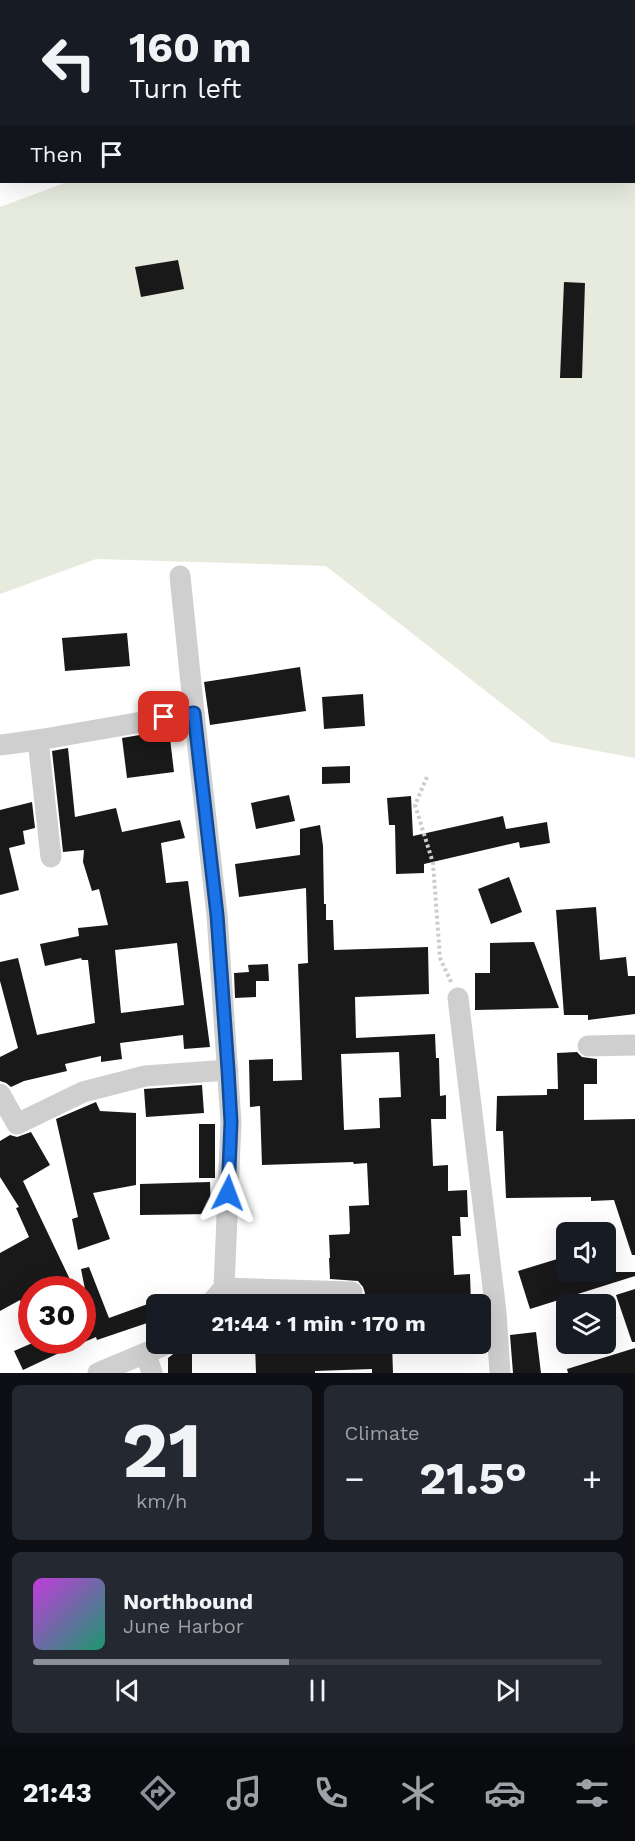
<!DOCTYPE html>
<meta charset="utf-8">
<style>
:root{--surface:#171b24;--page:#242831;--text:#f1f3f6;--muted:#9ea1a6;--line:#363941;--accent:#8c9099}
body{margin:0;font-family:"Work Sans",sans-serif;background:var(--page);color:var(--text);height:100vh;display:flex;flex-direction:column;font-size:22px;white-space:nowrap}
*{box-sizing:border-box;margin:0}
p{font-size:20px;color:var(--muted)}
.icon{flex:none;width:33px;height:33px;fill:none;stroke:currentColor;stroke-width:2;stroke-linecap:round;stroke-linejoin:round}
.map{position:relative;height:1373px;overflow:hidden}
.side{display:flex;flex-direction:column;gap:12px;padding:12px;background:#0d0f14;flex:1}
.side>*{flex:none}
.banner{position:absolute;left:0px;top:0px;width:636px;height:183px;box-shadow:0 6px 24px #0002;background:#171b24;color:var(--text);overflow:hidden}
.fabs{position:absolute;left:556px;top:1222px;display:grid;gap:12px}
.fabs a{display:grid;place-items:center;width:60px;height:60px;border-radius:9px;background:var(--surface);box-shadow:0 6px 24px #0002;font-size:30px}
.speed{position:absolute;left:18px;top:1276px;display:flex;gap:12px;font-size:30px;font-weight:700;text-align:center}
.speed>*{display:grid;place-content:center;width:78px;height:78px;border-radius:50%;background:var(--surface);box-shadow:0 6px 24px #0002;line-height:1}
.speed .limit{border:9px solid #d22;background:#fff;color:#111}
.pin{position:absolute;display:grid;place-items:center;width:51px;height:51px;color:#fff;margin:-26px;border-radius:12px;box-shadow:0 3px 9px #0006}
.me{position:absolute;width:66px;margin:-33px;rotate:3deg;stroke-linejoin:round;filter:drop-shadow(0 0 4px #0008)}
.turn{display:flex;align-items:center;gap:21px;height:126px;padding:0 30px;font-size:27px}
.turn .icon{width:78px;height:78px;stroke-width:2.5}
.turn b{display:block;font-size:42px;line-height:51px}
.then{display:flex;align-items:center;height:57px;padding:0 30px;background:#0003;gap:12px;font-size:22px}
.big{font-size:45px;font-weight:700;line-height:1.1}
.side .card{flex:1;display:flex;flex-direction:column;justify-content:center;gap:9px;min-width:0;padding:0 21px;border-radius:9px;background:var(--page)}
.side .dial{align-items:center;gap:0}
.dial b{font-size:78px;line-height:1}
.song{display:flex;align-items:center;gap:18px}
.cover{width:72px;height:72px;border-radius:9px;background:linear-gradient(135deg,hsl(290 70% 55%),hsl(160 70% 35%))}
.played{height:6px;border-radius:3px;background:linear-gradient(90deg,var(--accent) 45%,var(--line) 45%)}
.keys{display:flex;justify-content:space-around;direction:ltr}
.heat{display:flex;justify-content:space-between;align-items:center;font-size:33px;direction:ltr}
.side .tiles{flex:1;display:grid;gap:12px;grid-template-columns:1fr 1fr}
.card:last-child{grid-column:span 2}
.trip{position:absolute;left:146px;top:1294px;width:345px;height:60px;border-radius:9px;background:var(--surface);box-shadow:0 6px 24px #0002;font-weight:700;line-height:60px;text-align:center}
.dock{display:flex;height:96px;justify-content:space-around;align-items:center;background:#090b0e;color:var(--muted)}
.dock .icon{width:42px;height:42px}
.dock .selected{color:var(--accent)}
.dock b{font-size:27px;color:var(--text)}
.map>svg:first-child{display:block}
.green{fill:#e7ebde}
.building{fill:#191919;fill-rule:evenodd}
.lines{fill:none;stroke-linecap:round;stroke-linejoin:round}
.path{stroke:#ccc;stroke-width:4;stroke-dasharray:3 3;stroke-linecap:butt}
.minor{stroke:#cfcfcf;stroke-width:21}
.route-casing{stroke:#114b97;stroke-width:15}
.route{stroke:#1a73e8;stroke-width:10}
</style>
<div class="map">
<svg width="635" height="1373" viewBox="0 0 635 1373">
<rect width="100%" height="100%" fill="#fff"/>
<path class="green" d="M635 159V758L551 742 326 566 96 559 0 594V207L67 182H634Z"/>
<g class="building">
<path d="M178 260 184 289 141 297 135 267Z"/>
<path d="M564 282 585 283 582 378H560Z"/>
<path d="M127 633 130 666 65 671 62 638Z"/>
<path d="M300 667 306 711 210 725 204 682Z"/>
<path d="M363 694 365 726 324 729 322 697Z"/>
<path d="M169 730 174 772 127 778 122 738Z"/>
<path d="M68 748 75 817 116 808 122 832 180 820 185 838 161 843 166 883 188 881 210 1047 184 1049 183 1035 120 1043 122 1059 101 1062V1056L65 1064 67 1071 24 1081 11 1087 6 1083 0 1081V1057L18 1048 0 981V962L18 958 37 1035 95 1023 88 960H82L81 958 45 966 40 944 79 936 78 928 108 925 99 889 92 891 83 862 84 850 63 852 52 751ZM177 943 184 1005 121 1013 115 950Z"/>
<path d="M350 766V783L322 784V767Z"/>
<path d="M289 795 295 821 256 829 251 803Z"/>
<path d="M411 796 413 836 503 816 506 829 547 822 550 843 520 848 519 842 424 864V873L396 874 395 825H389L387 798Z"/>
<path d="M32 802 35 828 23 831 25 844 9 848 19 890 0 895V810Z"/>
<path d="M320 825 323 846 324 904H326V920H333L334 950 428 947 429 994 355 997 356 1038 435 1034 436 1058H439L440 1096 446 1095V1119H431L433 1166 448 1165V1191L467 1190 468 1217H460L461 1236H452L454 1275 470 1274 471 1305H331L357 1303 362 1299 365 1293 363 1287 358 1281 330 1279 329 1258H330L329 1235 349 1234 350 1231 349 1206 369 1205 367 1163 354 1164 353 1162 262 1165 260 1106 250 1107 249 1060 273 1059V1081L302 1080 298 964 308 963 306 888 239 897 235 864 300 855V829ZM399 1052 401 1097 379 1098 380 1128 344 1130 341 1054Z"/>
<path d="M509 877 522 912 491 924 478 889Z"/>
<path d="M596 907 600 960 626 957 628 976H635V1014L588 1020V1015H564L556 910Z"/>
<path d="M534 942 559 1008 475 1010V973H490V943Z"/>
<path d="M268 964 269 981H256V997L235 998 234 973 249 972 248 965Z"/>
<path d="M577 1052 582 1057 597 1059V1084H584V1120L635 1119V1255H632L614 1200 591 1201V1197L506 1198 503 1131H496L497 1096 547 1095V1089H558L557 1053Z"/>
<path d="M202 1085 204 1113 146 1117 144 1089Z"/>
<path d="M96 1102 100 1111 136 1113V1185L93 1193 110 1239 78 1250 72 1219 78 1217 56 1119Z"/>
<rect x="199" y="1124" width="16" height="54"/>
<path d="M31 1132 50 1165 23 1181 75 1290H32V1321L20 1300 0 1311V1253L29 1237 16 1208 19 1207 0 1177V1141L10 1135 17 1137Z"/>
<path d="M210 1182 211 1214 140 1215V1184Z"/>
<path d="M567 1256V1272H635V1276L530 1309 518 1271Z"/>
<path d="M89 1267 109 1318 156 1301V1320L97 1340 96 1337 82 1343V1317L90 1315 81 1269Z"/>
<path d="M635 1289V1342H632L616 1295Z"/>
<path d="M536 1332 541 1373H513L510 1335Z"/>
<path d="M37 1341H55L57 1354 23 1370 14 1351Z"/>
<path d="M255 1344H392L393 1373H372V1369L315 1371V1373H256Z"/>
<path d="M635 1348V1373H568L567 1369Z"/>
<path d="M177 1351H192V1373H168V1358Z"/>
</g>
<g class="lines">
<path class="path" d="M427 777 415 805 433 863 440 958 451 982"/>
<g class="minor">
<path d="M180 576 194 713"/>
<path d="M0 745 38 740"/>
<path d="M51 857 38 740 194 713 217 915 231 1122 224 1288 209 1305"/>
<path d="M458 998 496 1312 500 1373"/>
<path d="M588 1046 635 1045"/>
<path d="M0 1094 17 1124 83 1092 145 1076 228 1070"/>
<path d="M224 1288 352 1292"/>
<path d="M146 1354 152 1373"/>
<path d="M98 1373 167 1344"/>
</g>
</g>
<g class="lines">
<g class="route-casing">
<path id="route" d="M164 717 194 713 217 915 228 1070 231 1122 228 1193"/>
</g>
<use href="#route" class="route"/>
</g>
</svg>
<div class="fabs">
<a><svg class="icon" aria-label="sound" viewBox="0 0 24 24"><path d="M4 9h4l5-4v14l-5-4H4zM17 9q2 3 0 6"/></svg></a>
<a><svg class="icon" aria-label="layers" viewBox="0 0 24 24"><path d="M12 4l9 5-9 5-9-5zM3 14l9 5 9-5"/></svg></a>
</div>
<div class="speed"><div class="limit">30</div></div>
<div class="pin" style="left:164px;top:717px;background:#d93025"><svg class="icon" aria-label="arrive" viewBox="0 0 24 24"><path d="M6 21V4h12l-3 4 3 4H6"/></svg></div>
<svg class="me" style="left:228px;top:1193px" viewBox="-20 -20 40 40"><path d="M0-17L14 15 0 8-14 15z" fill="#1a73e8" stroke="#fff" stroke-width="4"/></svg>
<div class="trip">21:44 · 1 min · 170 m</div>
<div class="banner">
<div class="turn"><svg class="icon" aria-label="left" viewBox="0 0 24 24"><path d="M17 20v-9H6M10 6l-5 5 5 5"/></svg><div><b>160 m</b>Turn left</div></div>
<div class="then">Then<svg class="icon" aria-label="arrive" viewBox="0 0 24 24"><path d="M6 21V4h12l-3 4 3 4H6"/></svg></div>
</div>
</div>
<section class="side">
<div class="tiles">
<div class="card dial"><b>21</b><p>km/h</p></div>
<div class="card"><p>Climate</p>
<div class="heat"><a>−</a><b class="big">21.5°</b><a>+</a></div>
</div>
<div class="card">
<div class="song"><i class="cover"></i><div><b>Northbound</b><p>June Harbor</p></div></div>
<div class="played"></div>
<div class="keys"><svg class="icon" aria-label="previous" viewBox="0 0 24 24"><path d="M18 5L8 12l10 7zM5 5v14"/></svg><svg class="icon" aria-label="pause" viewBox="0 0 24 24"><path d="M8 5v14M16 5v14"/></svg><svg class="icon" aria-label="next" viewBox="0 0 24 24"><path d="M6 5l10 7-10 7zM19 5v14"/></svg></div>
</div>
</div>
</section>
<nav class="dock">
<b>21:43</b>
<svg class="icon selected" aria-label="directions" viewBox="0 0 24 24"><path d="M12 3l9 9-9 9-9-9zM9 14v-3h6M13 9l2 2-2 2"/></svg>
<svg class="icon" aria-label="music" viewBox="0 0 24 24"><path d="M9 18V5l10-2v13"/><circle cx="6" cy="18" r="3"/><circle cx="16" cy="16" r="3"/></svg>
<svg class="icon" aria-label="phone" viewBox="0 0 24 24"><path d="M5 4h4l2 5-3 2q2 4 5 5l2-3 5 2v4C11 20 4 13 5 4z"/></svg>
<svg class="icon" aria-label="climate" viewBox="0 0 24 24"><path d="M12 3v18M4 7l16 10M4 17L20 7"/></svg>
<svg class="icon" aria-label="car" viewBox="0 0 24 24"><path d="M5 17H2v-5l4-1 3-4h7l3 4 3 1v5h-3M9 17h6M6 11h13"/><circle cx="7" cy="17" r="2"/><circle cx="17" cy="17" r="2"/></svg>
<svg class="icon" aria-label="filters" viewBox="0 0 24 24"><path d="M4 7h16M4 17h16"/><circle cx="9" cy="7" r="2"/><circle cx="15" cy="17" r="2"/></svg>
</nav>
